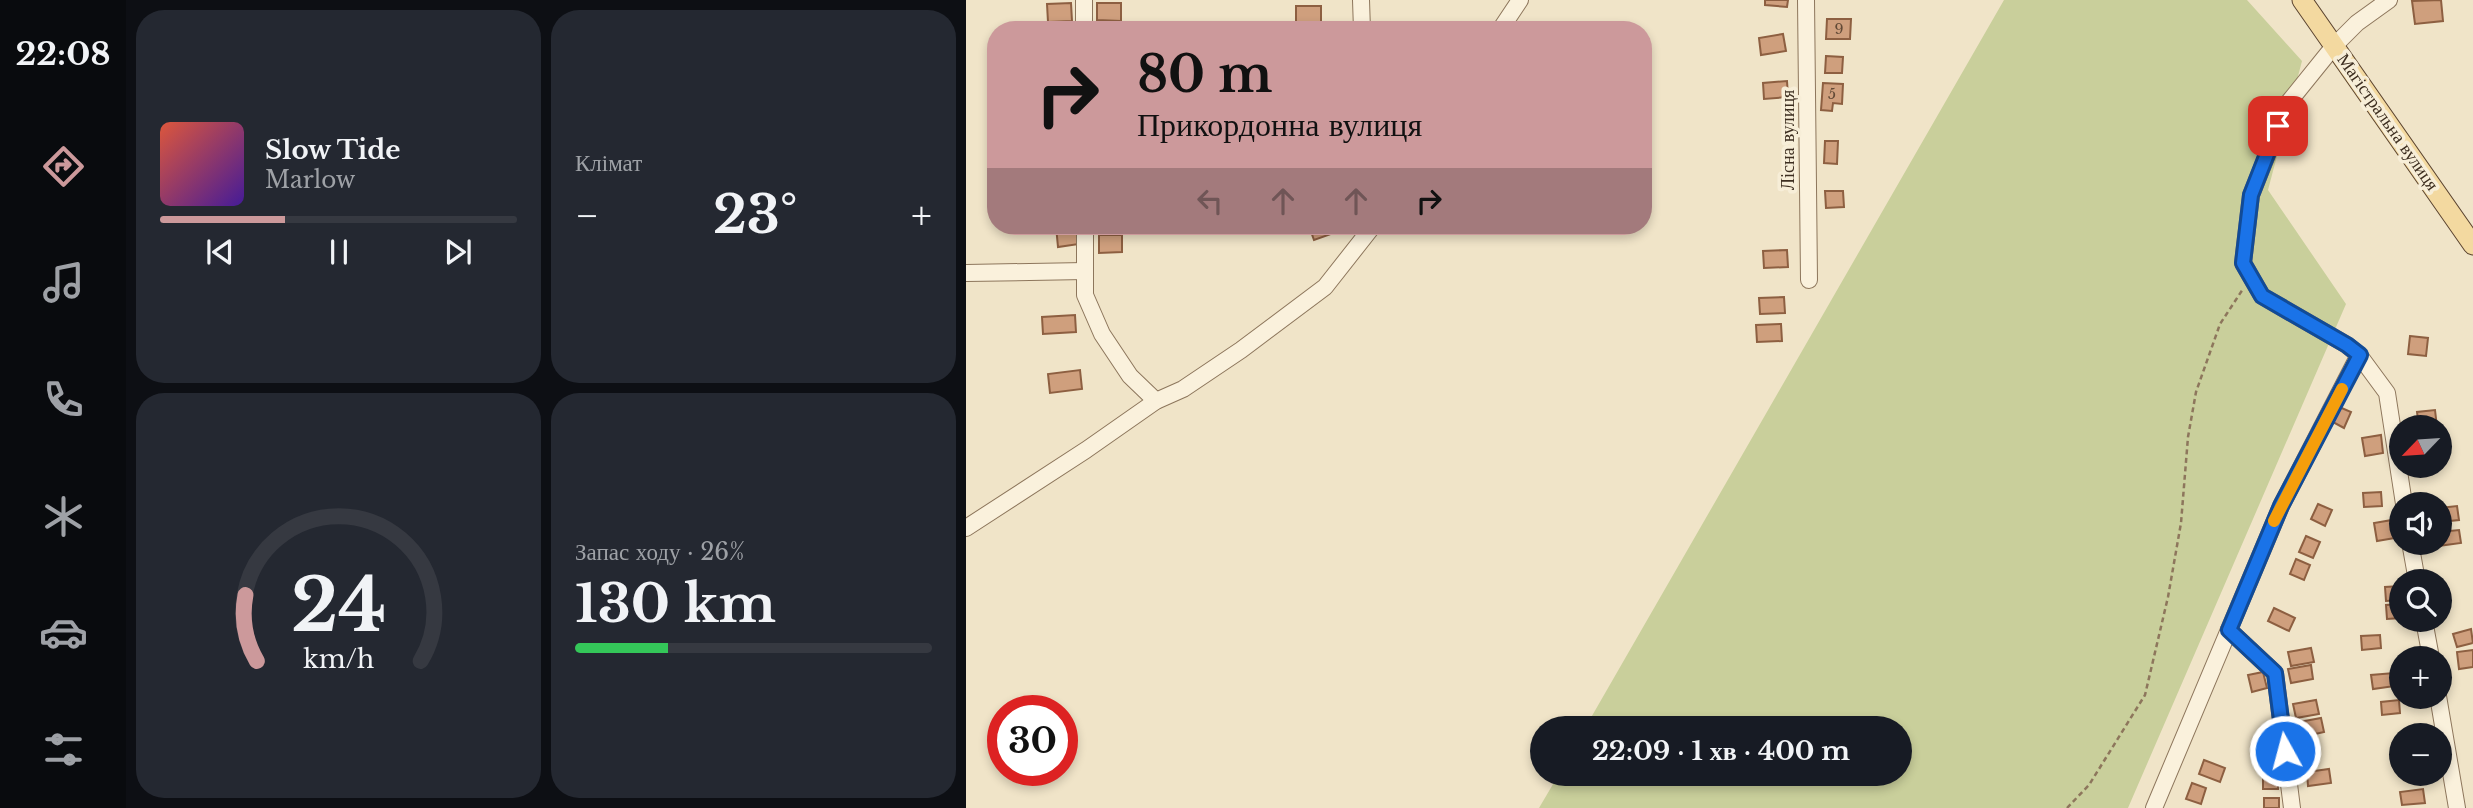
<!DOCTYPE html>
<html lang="uk">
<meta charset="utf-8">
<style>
:root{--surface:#171b24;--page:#242831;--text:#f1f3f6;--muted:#9ea1a6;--line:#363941;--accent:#cc999b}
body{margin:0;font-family:"Libre Baskerville",serif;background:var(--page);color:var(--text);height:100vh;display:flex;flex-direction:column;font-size:26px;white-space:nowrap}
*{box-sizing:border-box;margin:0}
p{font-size:23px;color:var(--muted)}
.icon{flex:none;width:38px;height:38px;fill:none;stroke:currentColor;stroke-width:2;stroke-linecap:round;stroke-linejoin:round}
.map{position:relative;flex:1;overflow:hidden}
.sheet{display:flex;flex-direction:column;gap:10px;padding:10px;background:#0d0f14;width:840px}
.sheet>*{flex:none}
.guide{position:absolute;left:21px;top:21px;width:665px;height:214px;border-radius:28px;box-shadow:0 4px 10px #0003;background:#cc999b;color:#111;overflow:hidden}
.needle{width:46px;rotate:245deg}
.fabs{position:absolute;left:1423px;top:415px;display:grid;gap:14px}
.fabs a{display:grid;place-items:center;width:63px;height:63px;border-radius:50%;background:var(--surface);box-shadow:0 4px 10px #0003;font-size:35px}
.speed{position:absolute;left:21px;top:695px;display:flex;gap:14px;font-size:35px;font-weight:700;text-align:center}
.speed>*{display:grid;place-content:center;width:91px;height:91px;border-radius:50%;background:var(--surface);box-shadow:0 4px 10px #0003;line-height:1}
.speed .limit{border:10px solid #d22;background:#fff;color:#111}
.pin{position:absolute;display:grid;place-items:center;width:60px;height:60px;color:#fff;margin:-30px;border-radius:14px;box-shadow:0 4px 10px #0006}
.me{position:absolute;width:77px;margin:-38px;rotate:353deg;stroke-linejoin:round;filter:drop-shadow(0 0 5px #0008)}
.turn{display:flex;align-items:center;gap:24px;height:147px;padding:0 35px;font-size:32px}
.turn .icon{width:91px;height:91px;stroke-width:2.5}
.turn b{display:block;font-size:49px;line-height:60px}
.lanes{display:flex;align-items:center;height:66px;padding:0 35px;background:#0003;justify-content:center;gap:35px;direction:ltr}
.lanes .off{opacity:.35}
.big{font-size:52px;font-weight:800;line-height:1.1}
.sheet .widget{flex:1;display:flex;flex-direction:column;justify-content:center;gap:10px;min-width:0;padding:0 24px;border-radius:28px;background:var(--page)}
.sheet .dial{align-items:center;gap:0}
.dial svg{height:182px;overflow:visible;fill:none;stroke:var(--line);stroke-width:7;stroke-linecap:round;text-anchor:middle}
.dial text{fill:var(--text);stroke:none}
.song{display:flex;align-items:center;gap:21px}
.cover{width:84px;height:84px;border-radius:10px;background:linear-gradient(135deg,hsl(10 70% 55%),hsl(260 70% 35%))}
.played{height:7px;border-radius:4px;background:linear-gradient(90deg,var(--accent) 35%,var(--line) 35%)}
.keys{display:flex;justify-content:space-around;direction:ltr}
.heat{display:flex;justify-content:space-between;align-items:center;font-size:38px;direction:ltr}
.charge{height:10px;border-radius:5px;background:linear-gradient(90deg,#34c759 26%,var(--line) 0)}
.sheet .tiles{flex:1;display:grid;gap:10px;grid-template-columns:repeat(2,1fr)}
.trip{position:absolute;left:564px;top:716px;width:382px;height:70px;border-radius:35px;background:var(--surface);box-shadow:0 4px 10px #0003;font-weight:800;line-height:70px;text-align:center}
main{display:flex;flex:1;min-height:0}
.dock{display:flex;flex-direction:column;width:126px;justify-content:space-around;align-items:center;background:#090b0e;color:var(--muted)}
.dock .icon{width:49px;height:49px}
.dock .current{color:var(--accent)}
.dock b{font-size:32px;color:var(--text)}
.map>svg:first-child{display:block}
.green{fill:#c9cf9b}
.building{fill:#cf9f7d;stroke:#8d5f41;stroke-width:2}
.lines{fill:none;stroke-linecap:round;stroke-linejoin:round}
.minor-casing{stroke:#8d765c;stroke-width:18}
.major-casing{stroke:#5b4430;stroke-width:21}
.path{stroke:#8d765c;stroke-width:2.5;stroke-dasharray:5 3.5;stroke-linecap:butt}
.minor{stroke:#faf1dc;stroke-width:16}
.major{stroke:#f3d9a0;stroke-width:19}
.route-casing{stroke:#114b97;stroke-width:18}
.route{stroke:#1a73e8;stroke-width:12}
.slow{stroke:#f59e0b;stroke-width:12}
.labels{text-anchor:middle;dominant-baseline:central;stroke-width:7;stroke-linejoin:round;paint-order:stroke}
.number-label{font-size:14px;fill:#624a37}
.street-label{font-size:18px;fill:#3d2e20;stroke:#f7eed8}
</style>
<main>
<nav class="dock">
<b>22:08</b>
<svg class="icon current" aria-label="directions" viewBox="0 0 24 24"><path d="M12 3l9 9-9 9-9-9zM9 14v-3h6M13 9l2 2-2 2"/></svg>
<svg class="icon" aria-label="music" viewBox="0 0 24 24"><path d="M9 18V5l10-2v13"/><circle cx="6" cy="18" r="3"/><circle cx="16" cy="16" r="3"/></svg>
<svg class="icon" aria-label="phone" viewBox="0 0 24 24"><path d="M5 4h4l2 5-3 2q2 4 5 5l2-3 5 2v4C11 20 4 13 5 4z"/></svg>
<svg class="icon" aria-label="climate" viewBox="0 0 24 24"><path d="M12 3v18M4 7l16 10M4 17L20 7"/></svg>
<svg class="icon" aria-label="car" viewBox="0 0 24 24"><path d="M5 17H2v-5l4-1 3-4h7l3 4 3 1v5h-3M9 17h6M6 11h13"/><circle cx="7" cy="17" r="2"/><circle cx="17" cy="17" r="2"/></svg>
<svg class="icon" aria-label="filters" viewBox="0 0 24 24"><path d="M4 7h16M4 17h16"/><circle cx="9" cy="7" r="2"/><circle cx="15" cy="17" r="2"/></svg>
</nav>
<section class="sheet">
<div class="tiles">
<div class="widget">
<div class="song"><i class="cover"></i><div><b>Slow Tide</b><p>Marlow</p></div></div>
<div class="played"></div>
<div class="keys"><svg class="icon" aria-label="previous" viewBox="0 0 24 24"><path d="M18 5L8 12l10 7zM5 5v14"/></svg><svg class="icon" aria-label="pause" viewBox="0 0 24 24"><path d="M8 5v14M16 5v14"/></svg><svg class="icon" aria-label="next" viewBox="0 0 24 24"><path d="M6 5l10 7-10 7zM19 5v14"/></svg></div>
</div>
<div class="widget"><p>Клімат</p>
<div class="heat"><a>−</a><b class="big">23°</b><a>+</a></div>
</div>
<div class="widget dial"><svg viewBox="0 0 100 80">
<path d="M14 69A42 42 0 1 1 86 69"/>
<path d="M14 69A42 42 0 0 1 9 40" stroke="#cc999b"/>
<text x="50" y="56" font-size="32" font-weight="700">24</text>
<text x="50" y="72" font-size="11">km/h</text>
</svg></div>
<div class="widget"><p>Запас ходу · 26%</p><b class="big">130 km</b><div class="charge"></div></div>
</div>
</section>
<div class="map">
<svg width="1507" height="808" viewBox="0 0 1507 808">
<rect width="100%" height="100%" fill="#f0e4c8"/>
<path class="green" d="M1038 0H1281L1336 61 1302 190 1380 304 1162 808H573L593 774H933V728H619Z"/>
<g class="building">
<path d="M799 0H822L821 7 799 5Z"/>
<path d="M1475 0 1477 21 1449 24 1446 1Z"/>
<path d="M105 3 106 21 82 22 81 4Z"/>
<path d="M131 3H155V21L131 20Z"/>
<rect x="330" y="6" width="25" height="24"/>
<path d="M861 19H885L884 39H860Z"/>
<path d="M817 34 820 51 795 55 793 38Z"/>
<path d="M860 56 877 57 876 73H859Z"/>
<path d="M821 81 822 97 798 99 797 83Z"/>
<path d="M857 83 877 84 876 104 867 103 866 111 855 110Z"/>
<path d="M859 141H872L871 164 858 163Z"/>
<path d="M859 191H877L878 207 860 208Z"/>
<path d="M90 226H110L113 244 92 247Z"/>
<path d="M343 226H362L365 234 348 240Z"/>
<path d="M133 235H156V252L133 253Z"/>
<path d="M821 250 822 267 798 268 797 251Z"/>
<path d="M818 297 819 313 794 314 793 298Z"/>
<path d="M109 315 110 332 77 334 76 317Z"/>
<path d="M815 324 816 341 791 342 790 325Z"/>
<path d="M1444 336 1462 338 1460 356 1442 354Z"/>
<path d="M114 370 116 389 84 393 82 374Z"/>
<path d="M1371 406 1385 412 1378 428 1365 421Z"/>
<path d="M1469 410 1471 427H1453L1451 412Z"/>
<path d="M1415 435 1417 453 1399 456 1396 438Z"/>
<path d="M1415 492 1416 506 1398 507 1397 493Z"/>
<path d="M1352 504 1366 510 1359 526 1345 519Z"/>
<path d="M1491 506 1493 520 1474 522V508Z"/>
<path d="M1426 520 1429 538 1411 541 1408 523Z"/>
<path d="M1493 530 1495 543 1472 546 1474 532Z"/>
<path d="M1340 536 1354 542 1347 558 1333 552Z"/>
<path d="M1330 559 1344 565 1338 580 1324 574Z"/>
<path d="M1435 586V600L1420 601 1419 587Z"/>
<path d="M1435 604V618L1421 619 1420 605Z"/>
<path d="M1308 608 1329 618 1323 631 1302 621Z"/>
<path d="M1505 629 1507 643 1491 647 1487 634Z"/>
<path d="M1414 635 1415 648 1396 650 1395 636Z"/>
<path d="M1345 648 1348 662 1325 666 1322 652Z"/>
<path d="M1507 650V667L1493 669 1491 652Z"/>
<path d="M1345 665 1347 679 1325 683 1322 669Z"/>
<path d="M1297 672 1301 688 1286 692 1282 675Z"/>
<path d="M1428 673 1429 686 1407 689 1405 675Z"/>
<path d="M1350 700 1353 714 1330 718 1327 704Z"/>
<path d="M1433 700 1434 713 1416 715 1415 702Z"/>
<path d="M1355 718 1358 732 1336 737 1333 722Z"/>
<path d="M1238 760 1259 768 1254 782 1233 774Z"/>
<path d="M1363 769 1365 783 1342 786 1341 772Z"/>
<rect x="1297" y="772" width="15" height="17"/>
<path d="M1226 783 1240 788 1235 804 1220 799Z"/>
<path d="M1457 789 1459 803 1436 805 1434 792Z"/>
<rect x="1298" y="798" width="15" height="10"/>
</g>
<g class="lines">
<g class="minor-casing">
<g id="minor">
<path d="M395 0 396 30"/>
<path d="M840 0 843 280"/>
<path d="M118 30V0"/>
<path d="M534 30 554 0"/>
<path d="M119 226V295L136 334 164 376 190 401"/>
<path d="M0 273 119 271"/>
<path d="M1393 355 1421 393 1438 504"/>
<path d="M0 528 120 450 190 401 217 389 275 350 359 287 407 226"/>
<path d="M1444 542 1451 581"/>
<path d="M1458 620 1465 658"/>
<path d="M1263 630 1309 673 1326 808"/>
<path d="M1472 696 1491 808"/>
<path d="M1188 808 1315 506 1393 355 1381 345 1296 296 1277 263 1285 195 1322 103 1368 46 1391 23 1423 0"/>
</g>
</g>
<g class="major-casing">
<path id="major" d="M1336 0 1507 245"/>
</g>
<path class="path" d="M1101 808 1123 785 1179 695 1202 597 1215 523 1222 437 1230 392 1254 324 1277 289"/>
<use href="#minor" class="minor"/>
<use href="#major" class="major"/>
</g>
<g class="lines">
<g class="route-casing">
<path id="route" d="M1312 126 1285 195 1277 263 1296 296 1381 345 1394 355 1315 506 1263 630 1309 673 1319 751"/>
</g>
<use href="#route" class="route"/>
<path class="slow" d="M1308 521 1376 389"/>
</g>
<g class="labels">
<g class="number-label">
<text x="873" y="29">9</text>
<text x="866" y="94">5</text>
</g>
<g class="street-label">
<text transform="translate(1422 122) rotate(55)">Магістральна вулиця</text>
<text transform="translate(822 140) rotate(-90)">Лісна вулиця</text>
</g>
</g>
</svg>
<div class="fabs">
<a><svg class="needle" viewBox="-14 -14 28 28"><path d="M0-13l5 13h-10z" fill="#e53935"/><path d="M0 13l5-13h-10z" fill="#9ea1a6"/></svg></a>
<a><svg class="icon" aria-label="sound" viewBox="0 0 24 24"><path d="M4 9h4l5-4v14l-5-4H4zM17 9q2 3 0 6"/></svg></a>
<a><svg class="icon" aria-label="search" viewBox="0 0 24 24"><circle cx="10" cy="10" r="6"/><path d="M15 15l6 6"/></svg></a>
<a>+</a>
<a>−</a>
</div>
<div class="speed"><div class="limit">30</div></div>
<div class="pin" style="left:1312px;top:126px;background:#d93025"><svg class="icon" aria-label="arrive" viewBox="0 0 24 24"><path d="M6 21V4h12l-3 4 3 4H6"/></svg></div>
<svg class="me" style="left:1319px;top:751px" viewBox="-20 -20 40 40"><circle r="17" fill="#1a73e8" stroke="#fff" stroke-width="3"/><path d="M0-11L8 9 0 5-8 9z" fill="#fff"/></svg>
<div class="trip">22:09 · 1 хв · 400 m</div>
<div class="guide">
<div class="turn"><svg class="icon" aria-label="right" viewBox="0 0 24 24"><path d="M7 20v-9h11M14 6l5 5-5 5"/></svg><div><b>80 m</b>Прикордонна вулиця</div></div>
<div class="lanes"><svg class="icon off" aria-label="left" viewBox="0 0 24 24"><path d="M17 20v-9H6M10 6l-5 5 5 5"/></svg><svg class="icon off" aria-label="ahead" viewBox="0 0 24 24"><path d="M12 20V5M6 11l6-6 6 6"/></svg><svg class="icon off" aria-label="ahead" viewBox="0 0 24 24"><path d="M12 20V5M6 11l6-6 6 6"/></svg><svg class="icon" aria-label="right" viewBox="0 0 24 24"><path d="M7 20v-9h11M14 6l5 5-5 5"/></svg></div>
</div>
</div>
</main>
